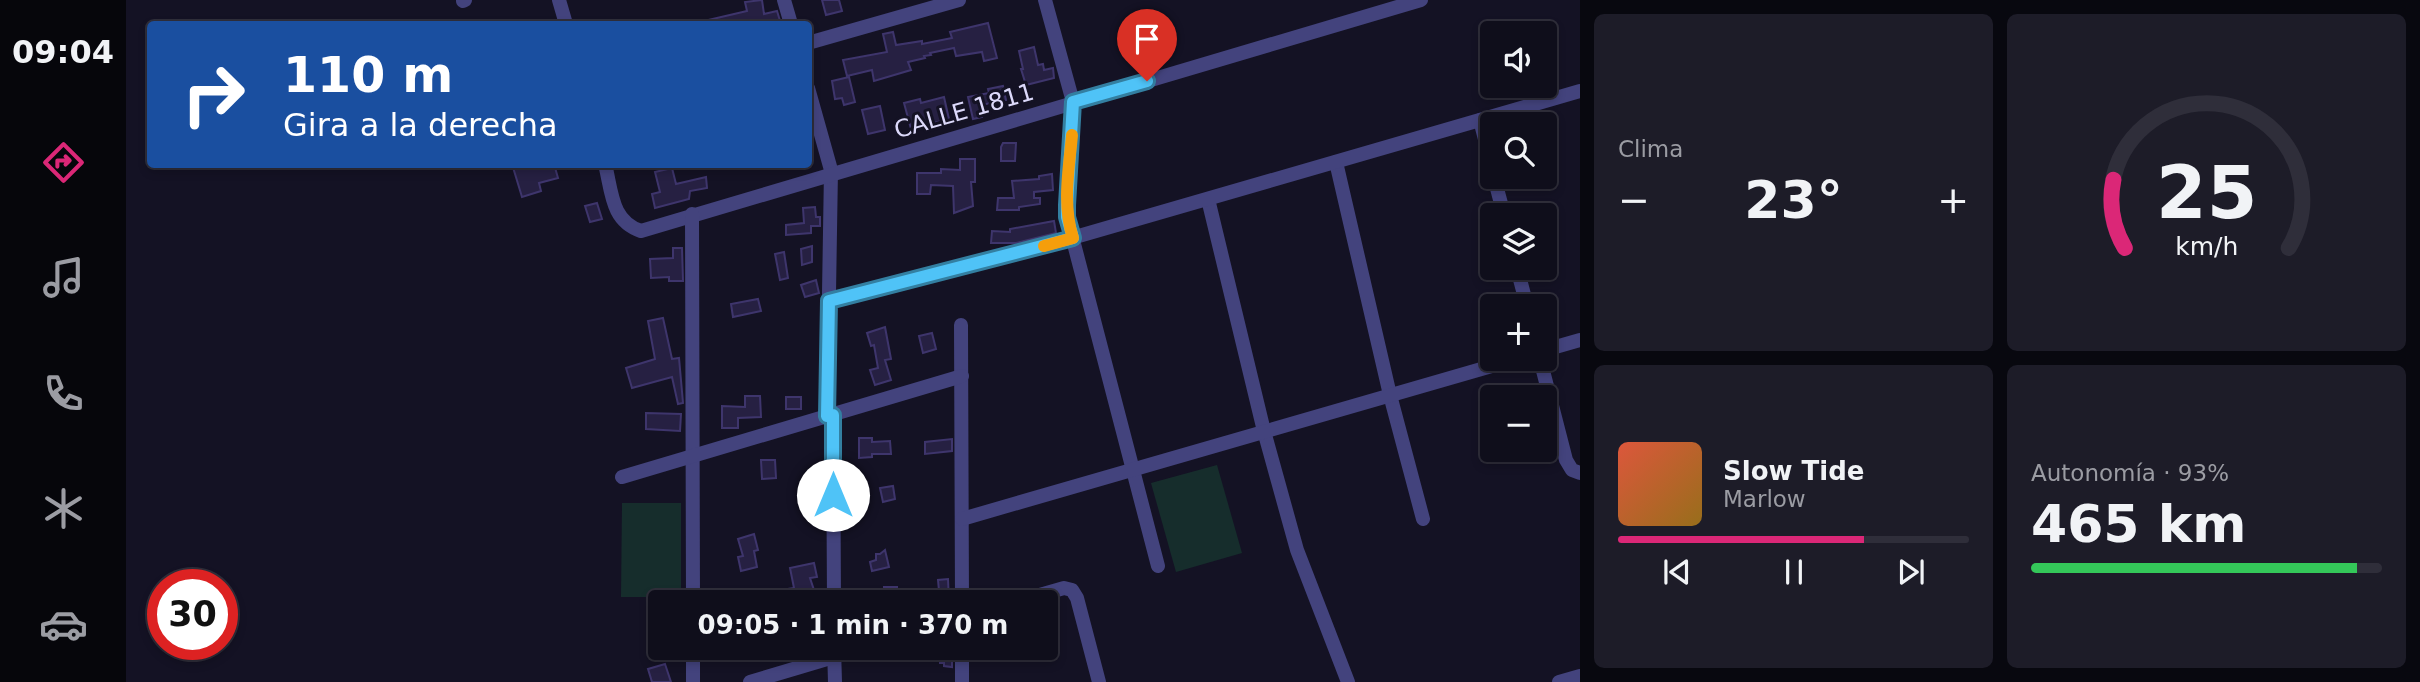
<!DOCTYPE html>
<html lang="es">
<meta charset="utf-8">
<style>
:root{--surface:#0f0e1b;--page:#1d1c28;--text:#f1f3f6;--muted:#9b9ca3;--line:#2f2e3a;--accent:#db2777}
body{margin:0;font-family:"DejaVu Sans",sans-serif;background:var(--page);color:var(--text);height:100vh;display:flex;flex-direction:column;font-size:26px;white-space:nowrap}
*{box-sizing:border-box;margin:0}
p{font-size:23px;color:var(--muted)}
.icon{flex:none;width:38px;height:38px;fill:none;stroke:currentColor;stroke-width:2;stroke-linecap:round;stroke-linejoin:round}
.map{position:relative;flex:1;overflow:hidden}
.panel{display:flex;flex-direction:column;gap:14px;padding:14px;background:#08080f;width:840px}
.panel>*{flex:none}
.guide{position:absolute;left:21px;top:21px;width:665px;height:147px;border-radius:7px;box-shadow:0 4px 10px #0003,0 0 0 2px var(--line);background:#1a4fa0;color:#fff;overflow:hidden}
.fabs{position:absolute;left:1354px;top:21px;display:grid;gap:14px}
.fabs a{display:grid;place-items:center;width:77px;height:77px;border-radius:7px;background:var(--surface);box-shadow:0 4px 10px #0003,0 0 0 2px var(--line);font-size:35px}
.speed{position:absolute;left:21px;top:569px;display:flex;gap:14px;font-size:35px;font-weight:700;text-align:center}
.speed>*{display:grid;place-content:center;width:91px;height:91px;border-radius:50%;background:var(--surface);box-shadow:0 4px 10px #0003,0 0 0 2px var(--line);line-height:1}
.speed .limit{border:10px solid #d22;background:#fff;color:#111}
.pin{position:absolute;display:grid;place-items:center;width:60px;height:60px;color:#fff;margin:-72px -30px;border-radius:50% 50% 50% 0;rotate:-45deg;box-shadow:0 0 7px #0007}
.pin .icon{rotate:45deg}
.me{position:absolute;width:77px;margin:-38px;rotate:0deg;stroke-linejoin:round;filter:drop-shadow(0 0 5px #0008)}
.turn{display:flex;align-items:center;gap:24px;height:147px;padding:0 21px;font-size:32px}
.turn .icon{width:91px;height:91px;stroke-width:2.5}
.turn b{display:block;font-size:49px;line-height:60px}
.big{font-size:52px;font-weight:700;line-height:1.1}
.panel .widget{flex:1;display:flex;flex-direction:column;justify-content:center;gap:10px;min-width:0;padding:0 24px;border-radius:10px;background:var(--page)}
.panel .dial{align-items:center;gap:0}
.dial svg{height:182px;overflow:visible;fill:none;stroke:var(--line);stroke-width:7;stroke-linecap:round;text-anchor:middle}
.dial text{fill:var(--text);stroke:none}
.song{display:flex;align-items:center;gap:21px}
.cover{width:84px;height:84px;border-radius:10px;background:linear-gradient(135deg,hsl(10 70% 55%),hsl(40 70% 35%))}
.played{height:7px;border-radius:4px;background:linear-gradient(90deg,var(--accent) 70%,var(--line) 70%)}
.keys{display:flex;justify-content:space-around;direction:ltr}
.heat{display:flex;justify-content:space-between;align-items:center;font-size:38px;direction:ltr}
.charge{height:10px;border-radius:5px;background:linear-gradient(90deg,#34c759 93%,var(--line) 0)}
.panel .tiles{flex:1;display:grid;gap:14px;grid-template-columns:repeat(2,1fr)}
.trip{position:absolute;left:522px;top:590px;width:410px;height:70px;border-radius:7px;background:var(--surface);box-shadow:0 4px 10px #0003,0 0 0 2px var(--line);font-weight:700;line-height:70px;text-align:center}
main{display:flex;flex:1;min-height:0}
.tabs{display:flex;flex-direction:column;width:126px;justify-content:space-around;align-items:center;background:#06060b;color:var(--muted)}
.tabs .icon{width:49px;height:49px}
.tabs .selected{color:var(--accent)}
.tabs b{font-size:32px;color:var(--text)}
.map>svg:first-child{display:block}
.green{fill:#162d2c}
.building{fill:#262042;stroke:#3e356c;stroke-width:2}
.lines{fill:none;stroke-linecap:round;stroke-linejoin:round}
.street{stroke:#43437d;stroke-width:14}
.route-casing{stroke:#337fa1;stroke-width:18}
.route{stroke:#4fc3f7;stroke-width:12}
.slow{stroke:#f59e0b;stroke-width:12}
.labels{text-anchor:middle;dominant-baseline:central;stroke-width:6;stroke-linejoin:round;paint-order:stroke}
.street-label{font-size:24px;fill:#dcd9fa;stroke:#141224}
</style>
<main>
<nav class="tabs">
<b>09:04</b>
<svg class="icon selected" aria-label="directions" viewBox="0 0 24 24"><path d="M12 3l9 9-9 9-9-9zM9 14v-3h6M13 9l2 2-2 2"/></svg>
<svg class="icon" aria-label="music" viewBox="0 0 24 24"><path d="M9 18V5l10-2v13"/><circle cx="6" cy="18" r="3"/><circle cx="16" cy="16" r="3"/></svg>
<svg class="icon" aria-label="phone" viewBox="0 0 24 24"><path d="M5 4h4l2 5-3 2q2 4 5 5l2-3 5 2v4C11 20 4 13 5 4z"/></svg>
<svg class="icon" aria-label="climate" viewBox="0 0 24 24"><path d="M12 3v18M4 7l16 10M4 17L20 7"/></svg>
<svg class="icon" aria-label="car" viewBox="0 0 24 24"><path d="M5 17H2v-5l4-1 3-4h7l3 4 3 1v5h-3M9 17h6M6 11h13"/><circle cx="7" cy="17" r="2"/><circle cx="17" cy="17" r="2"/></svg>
</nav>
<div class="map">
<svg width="1454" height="682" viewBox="0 0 1454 682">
<rect width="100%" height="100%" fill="#141224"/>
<g class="green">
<path d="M1091 465 1116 553 1050 572 1025 483Z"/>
<path d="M496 503H555V597H495Z"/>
</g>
<g class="building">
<path d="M636 0 638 14 651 11 655 24H579L578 21 621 11 619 2Z"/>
<path d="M696 0H713L716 11 700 15Z"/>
<path d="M862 23 871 58 858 61 856 52 830 56 828 48 804 53 805 55 798 56 799 58 782 62 785 70 748 81 746 70 721 76 717 60 761 52 757 34 767 32 770 45 796 41V44L826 38 824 32Z"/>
<path d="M908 47 912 65 917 64 918 70 927 68 928 78 900 85 895 69H897L893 51Z"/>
<path d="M723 77 729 102 718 105 716 98 709 99 706 81Z"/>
<path d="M877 86 880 100 855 105 856 117 847 119 842 97 863 93 862 89Z"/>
<path d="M818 97 823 119 785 129 778 103 794 99 795 103Z"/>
<path d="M754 106 759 130 742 134 736 110Z"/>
<path d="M877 143H890L889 161H875V147Z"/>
<path d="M834 159H849V182H845L847 206 828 213 827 186 805 185 804 194H791V173H815V169L834 170Z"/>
<path d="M386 164H428L432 178 413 183 415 191 396 197Z"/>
<path d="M546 168 550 184 580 177 581 188 564 191 563 199 529 208 526 194 534 192 529 172Z"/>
<path d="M926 174 927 190 908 192V198H914V204L893 207V210H871L872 198H888L886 181 913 179V176Z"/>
<path d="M471 203 476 219 464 222 459 206Z"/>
<path d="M689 207 690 217H694V226H685V233L660 235V225L678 223 677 208Z"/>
<path d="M928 221 930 233 890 243H865L866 231 884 232V229Z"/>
<path d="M686 246V262L676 265 675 249Z"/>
<path d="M547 248H556L557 281H543V277L525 278 524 259 547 258Z"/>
<path d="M658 252 662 278 654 280 649 254Z"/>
<path d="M690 280 693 293 679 297 675 285Z"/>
<path d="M632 299 635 311 607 317 605 304Z"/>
<path d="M537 318 546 359 553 358 557 403 552 404 546 377 506 388 500 368 529 359 522 321Z"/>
<path d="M759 327 765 359 759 360 765 380 749 385 744 370 752 368 748 345 745 346 741 333Z"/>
<path d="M806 333 810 349 797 353 793 336Z"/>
<path d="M619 396H634L635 417 612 418V428H596V406L619 407Z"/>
<rect x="660" y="397" width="15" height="12"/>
<path d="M520 413 555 414 554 431 520 429Z"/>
<path d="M733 438H746V442L764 441 765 454H746V457L733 458Z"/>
<path d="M826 439V451L799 454V442Z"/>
<path d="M635 460H649L650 478 636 479Z"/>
<path d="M767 486 769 499 757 502 754 488Z"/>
<path d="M628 534 632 550 628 551 631 567 615 571 612 557 617 556 612 539Z"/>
<path d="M759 550 763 567 746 571 744 562 750 560V554H754Z"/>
<path d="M688 563 691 577 684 578 692 602H664L661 589 668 588 664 568Z"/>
<path d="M822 579 823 601 814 602 812 580Z"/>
<rect x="758" y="587" width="13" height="15"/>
<path d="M804 649 826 650V667L818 666V663H814V658L805 659Z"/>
<path d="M539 664 545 682H526L522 669Z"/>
</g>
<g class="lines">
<g class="street">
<path d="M433 0 440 24"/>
<path d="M658 0 665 24"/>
<path d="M919 0 947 102 941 217 1032 566"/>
<path d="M337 1 339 0"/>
<path d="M682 43 833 0"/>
<path d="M682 88 705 170 701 416"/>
<path d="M1354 120 1367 170"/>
<path d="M1210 162 1264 395 1297 519"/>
<path d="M479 164C486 192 485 221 515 231L1295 0"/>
<path d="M1368 177 1378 215"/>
<path d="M1082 199 1138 431 1171 550 1222 682"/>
<path d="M566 214 567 602"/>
<path d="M1391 268 1401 306"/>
<path d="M703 301 932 242 1454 91"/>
<path d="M835 325 836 602"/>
<path d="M1419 350 1454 340"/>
<path d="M1414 359 1440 460 1446 470 1454 473"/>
<path d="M707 415 708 602"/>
<path d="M496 477 836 376"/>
<path d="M836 519 1390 359"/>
<path d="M889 602 938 588 946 590 951 598 973 682"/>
<path d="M708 648 709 682"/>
<path d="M836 648V682"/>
<path d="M567 682V648"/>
<path d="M624 682 738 648"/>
<path d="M1433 682 1454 676"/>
</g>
</g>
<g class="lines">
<g class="route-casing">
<path id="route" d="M707 495V415L701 416 703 301 947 238 941 217V205L947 102 1021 81"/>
</g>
<use href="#route" class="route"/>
<path class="slow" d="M918 246 947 238C936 205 943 169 946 135"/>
</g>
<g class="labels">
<g class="street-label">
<text transform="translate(838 111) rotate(-16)">CALLE 1811</text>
</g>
</g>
</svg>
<div class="fabs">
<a><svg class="icon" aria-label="sound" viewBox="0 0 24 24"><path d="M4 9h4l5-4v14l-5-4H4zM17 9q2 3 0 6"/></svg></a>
<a><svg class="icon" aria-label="search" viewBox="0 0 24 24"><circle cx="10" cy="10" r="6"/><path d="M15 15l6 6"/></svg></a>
<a><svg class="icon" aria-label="layers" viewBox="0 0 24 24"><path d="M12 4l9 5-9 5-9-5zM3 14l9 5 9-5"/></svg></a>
<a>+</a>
<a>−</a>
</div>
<div class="speed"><div class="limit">30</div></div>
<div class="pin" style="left:1021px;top:81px;background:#d93025"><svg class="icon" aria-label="arrive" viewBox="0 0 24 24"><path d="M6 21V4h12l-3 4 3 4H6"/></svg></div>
<svg class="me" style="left:707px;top:495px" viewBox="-20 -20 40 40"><circle r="19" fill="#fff"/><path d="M0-13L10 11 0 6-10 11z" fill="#4fc3f7"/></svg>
<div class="trip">09:05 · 1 min · 370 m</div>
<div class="guide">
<div class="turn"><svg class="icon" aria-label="right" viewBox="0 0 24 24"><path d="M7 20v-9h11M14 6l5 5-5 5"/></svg><div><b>110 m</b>Gira a la derecha</div></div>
</div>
</div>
<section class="panel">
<div class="tiles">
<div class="widget"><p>Clima</p>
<div class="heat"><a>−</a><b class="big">23°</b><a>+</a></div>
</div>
<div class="widget dial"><svg viewBox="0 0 100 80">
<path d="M14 69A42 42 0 1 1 86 69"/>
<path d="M14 69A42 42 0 0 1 9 39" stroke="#db2777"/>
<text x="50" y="56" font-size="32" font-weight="700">25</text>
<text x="50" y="72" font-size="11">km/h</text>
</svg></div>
<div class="widget">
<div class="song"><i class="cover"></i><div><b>Slow Tide</b><p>Marlow</p></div></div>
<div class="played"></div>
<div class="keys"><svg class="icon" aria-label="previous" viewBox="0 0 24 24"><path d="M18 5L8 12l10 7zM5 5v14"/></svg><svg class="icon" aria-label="pause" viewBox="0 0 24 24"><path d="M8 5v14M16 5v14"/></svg><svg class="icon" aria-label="next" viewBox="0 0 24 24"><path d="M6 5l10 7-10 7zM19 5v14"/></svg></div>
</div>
<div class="widget"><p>Autonomía · 93%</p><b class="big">465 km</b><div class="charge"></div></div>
</div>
</section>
</main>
